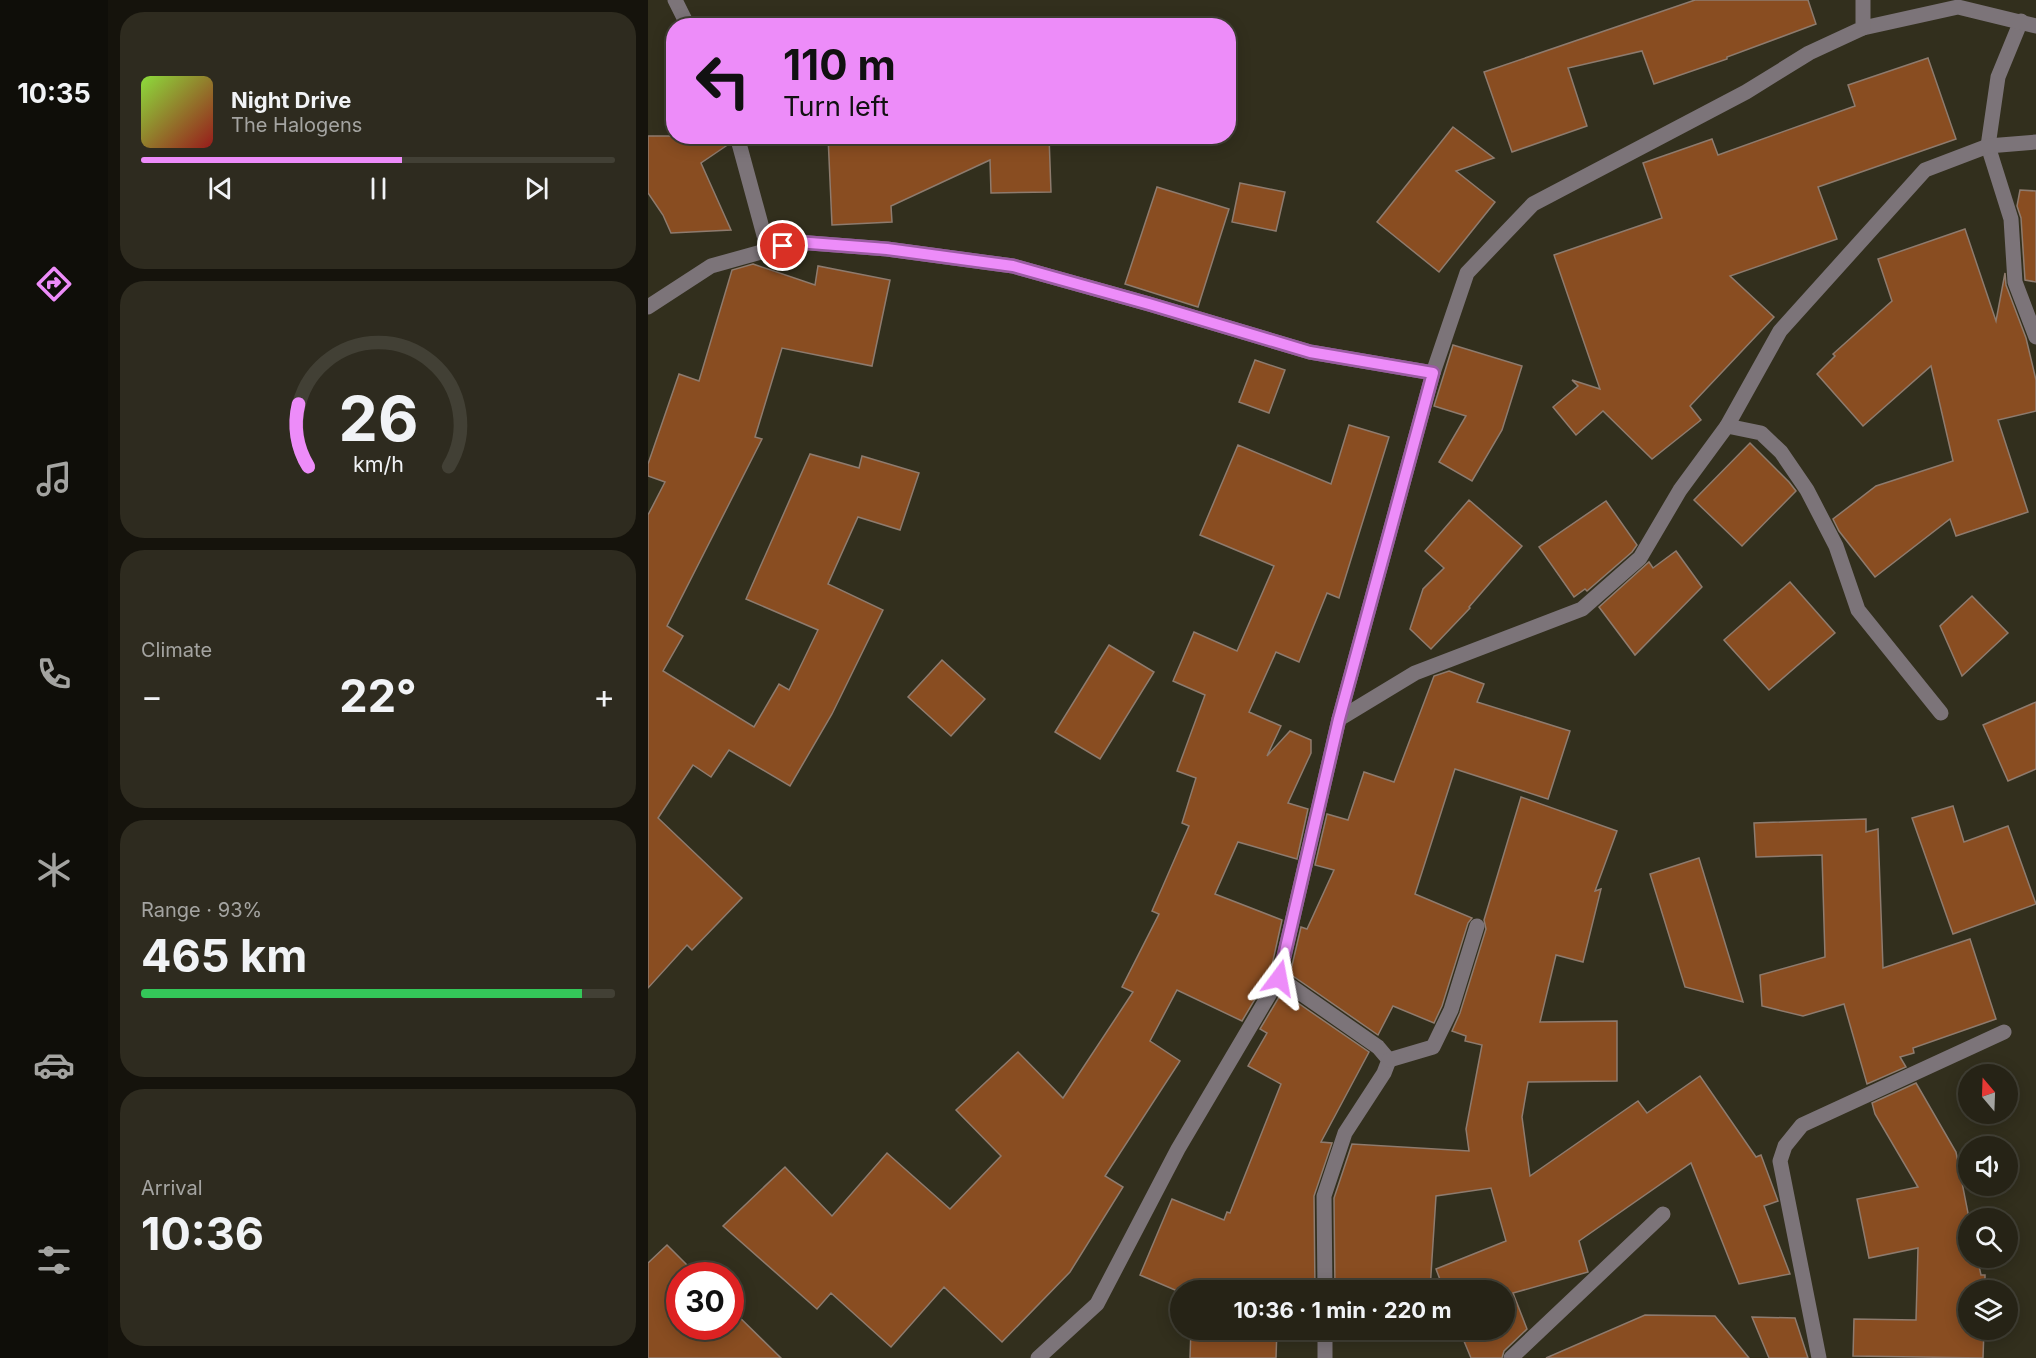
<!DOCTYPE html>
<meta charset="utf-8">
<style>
:root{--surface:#262316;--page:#2e2b1f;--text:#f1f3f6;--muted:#a4a4a1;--line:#424035;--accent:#ed8cf9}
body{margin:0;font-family:Inter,sans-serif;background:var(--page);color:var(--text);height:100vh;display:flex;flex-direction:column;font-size:22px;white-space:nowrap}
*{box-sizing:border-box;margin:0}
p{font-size:20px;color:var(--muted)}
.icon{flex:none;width:33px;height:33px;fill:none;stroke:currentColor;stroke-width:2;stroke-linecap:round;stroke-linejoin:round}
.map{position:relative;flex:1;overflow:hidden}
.sheet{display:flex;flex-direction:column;gap:12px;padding:12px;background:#15130c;width:540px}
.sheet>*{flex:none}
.hud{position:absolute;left:18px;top:18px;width:570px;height:126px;border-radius:24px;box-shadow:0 3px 15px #0003,0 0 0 2px var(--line);background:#ed8cf9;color:#111;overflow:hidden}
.needle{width:39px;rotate:341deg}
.buttons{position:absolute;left:1310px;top:1064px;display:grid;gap:12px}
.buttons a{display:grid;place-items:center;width:60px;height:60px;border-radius:50%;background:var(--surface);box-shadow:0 3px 15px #0003,0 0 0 2px var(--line);font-size:30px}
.speed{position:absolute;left:18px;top:1262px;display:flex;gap:12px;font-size:30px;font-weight:700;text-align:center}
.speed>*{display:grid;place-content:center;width:78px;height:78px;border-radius:50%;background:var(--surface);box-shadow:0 3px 15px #0003,0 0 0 2px var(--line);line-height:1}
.speed .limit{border:9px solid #d22;background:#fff;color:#111}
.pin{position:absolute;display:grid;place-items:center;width:51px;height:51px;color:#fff;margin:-26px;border:3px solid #fff;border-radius:50%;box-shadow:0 2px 6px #0007}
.me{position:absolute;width:66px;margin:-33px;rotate:13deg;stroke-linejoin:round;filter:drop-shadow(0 0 4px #0008)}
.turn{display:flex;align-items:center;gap:21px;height:126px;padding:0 18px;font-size:27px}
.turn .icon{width:78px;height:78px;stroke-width:2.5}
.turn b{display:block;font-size:42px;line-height:51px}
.big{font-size:45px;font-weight:700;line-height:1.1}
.sheet .tile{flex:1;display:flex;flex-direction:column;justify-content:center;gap:9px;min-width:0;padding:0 21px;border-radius:24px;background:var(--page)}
.sheet .dial{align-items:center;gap:0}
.dial svg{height:156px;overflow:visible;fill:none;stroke:var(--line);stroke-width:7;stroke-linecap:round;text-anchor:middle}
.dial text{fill:var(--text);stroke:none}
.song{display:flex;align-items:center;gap:18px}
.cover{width:72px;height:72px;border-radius:9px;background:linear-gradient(135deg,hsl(90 70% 55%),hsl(0 70% 35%))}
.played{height:6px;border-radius:3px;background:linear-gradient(90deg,var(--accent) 55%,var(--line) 55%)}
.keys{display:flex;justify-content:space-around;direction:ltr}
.heat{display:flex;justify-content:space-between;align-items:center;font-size:33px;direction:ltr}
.charge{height:9px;border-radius:4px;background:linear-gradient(90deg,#34c759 93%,var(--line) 0)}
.trip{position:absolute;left:522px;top:1280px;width:345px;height:60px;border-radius:30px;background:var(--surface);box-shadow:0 3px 15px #0003,0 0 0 2px var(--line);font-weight:700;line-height:60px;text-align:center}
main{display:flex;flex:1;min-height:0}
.tabs{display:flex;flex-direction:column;width:108px;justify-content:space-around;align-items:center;background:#0f0e09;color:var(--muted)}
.tabs .icon{width:42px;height:42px}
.tabs .current{color:var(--accent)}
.tabs b{font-size:27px;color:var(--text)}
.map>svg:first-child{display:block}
.building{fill:#894d21;stroke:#8e7b6e;stroke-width:1.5}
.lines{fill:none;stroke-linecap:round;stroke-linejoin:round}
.minor{stroke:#7c7479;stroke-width:15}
.route-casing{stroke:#9a5ba2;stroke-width:15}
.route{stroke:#ed8cf9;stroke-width:10}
</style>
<main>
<nav class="tabs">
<b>10:35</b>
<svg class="icon current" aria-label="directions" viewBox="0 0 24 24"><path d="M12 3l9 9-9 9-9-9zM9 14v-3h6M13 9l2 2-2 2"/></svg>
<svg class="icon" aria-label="music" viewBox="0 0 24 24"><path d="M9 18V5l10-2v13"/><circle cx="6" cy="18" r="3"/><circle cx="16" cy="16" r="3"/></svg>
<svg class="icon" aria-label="phone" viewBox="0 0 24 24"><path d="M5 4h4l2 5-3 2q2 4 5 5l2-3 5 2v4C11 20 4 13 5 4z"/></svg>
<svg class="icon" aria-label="climate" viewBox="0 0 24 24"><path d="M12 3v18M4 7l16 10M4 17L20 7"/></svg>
<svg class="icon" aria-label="car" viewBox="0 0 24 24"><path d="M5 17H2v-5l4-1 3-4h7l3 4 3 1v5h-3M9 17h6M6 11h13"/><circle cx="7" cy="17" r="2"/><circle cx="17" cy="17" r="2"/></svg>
<svg class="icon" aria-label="filters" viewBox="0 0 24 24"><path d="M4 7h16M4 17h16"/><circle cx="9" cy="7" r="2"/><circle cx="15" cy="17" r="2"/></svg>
</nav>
<section class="sheet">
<div class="tile">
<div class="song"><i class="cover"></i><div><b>Night Drive</b><p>The Halogens</p></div></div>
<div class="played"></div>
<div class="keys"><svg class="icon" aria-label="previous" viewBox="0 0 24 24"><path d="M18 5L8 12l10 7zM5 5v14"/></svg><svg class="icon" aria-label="pause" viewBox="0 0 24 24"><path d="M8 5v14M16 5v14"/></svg><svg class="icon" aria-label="next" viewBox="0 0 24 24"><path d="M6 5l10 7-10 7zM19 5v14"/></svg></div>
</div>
<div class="tile dial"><svg viewBox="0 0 100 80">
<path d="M14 69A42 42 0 1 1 86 69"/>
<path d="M14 69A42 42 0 0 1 9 37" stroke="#ed8cf9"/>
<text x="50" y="56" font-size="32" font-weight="700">26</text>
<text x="50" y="72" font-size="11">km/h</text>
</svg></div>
<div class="tile"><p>Climate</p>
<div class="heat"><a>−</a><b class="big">22°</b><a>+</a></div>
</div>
<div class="tile"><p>Range · 93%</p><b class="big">465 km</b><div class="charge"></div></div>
<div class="tile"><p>Arrival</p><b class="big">10:36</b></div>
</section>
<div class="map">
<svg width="1388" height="1358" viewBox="0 0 1388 1358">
<rect width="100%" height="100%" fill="#322f1d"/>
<g class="building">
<path d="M1047 0H1160L1168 24 1079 57V59L1006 84 994 51 920 68 939 126 864 152 836 72Z"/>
<path d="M1280 58 1308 139 1170 187 1189 239 1082 276 1126 317 1042 406 1053 420 1004 459 955 411 928 435 905 407 930 386 924 380 952 389 906 255 1014 218 995 163 1064 139 1070 155 1207 106 1200 85Z"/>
<path d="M805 127 846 158 808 171 847 202 791 272 729 222Z"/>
<path d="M0 136H80L81 144 53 163 83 230 23 233 15 215 0 193Z"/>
<path d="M180 136H401L403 192 343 193 342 160 243 206 244 222 184 225Z"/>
<path d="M592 183 637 192 628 231 584 222Z"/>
<path d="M509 187 581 209 550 307 477 284Z"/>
<path d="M1372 190 1388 191V282L1377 280 1373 218 1369 206Z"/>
<path d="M1317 229 1348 321 1357 273 1358 285 1378 338 1388 380V411L1350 420 1380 512 1308 536 1302 519 1227 577 1191 531 1185 519 1228 486 1305 461 1283 366 1215 426 1169 374 1187 356 1185 354 1244 301 1230 259Z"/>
<path d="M105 264 167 285 170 266 242 280 224 366 134 348 107 437 114 439 19 626 35 636 15 671 106 727 131 684 141 690 170 630 98 599 162 454 211 468 214 456 271 473 252 530 210 517 180 584 235 610 184 714 142 786 81 750 63 777 45 765 10 818 94 898 44 950 39 945 0 988V515L17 482 0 476V464L31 374 51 381 84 270Z"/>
<path d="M805 345 874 366 854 430 824 481 791 462 818 416 786 406Z"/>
<path d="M607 360 637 370 621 413 591 402Z"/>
<path d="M701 425 741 437 691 598 679 593 651 662 628 652 601 712 633 726 619 756 642 731 663 740V753L640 803 660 809 649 859 590 842 567 894 634 920 622 974 594 1021 529 990 502 1041 532 1061 457 1176 475 1187 422 1272 354 1342 296 1287 243 1347 183 1293 169 1309 75 1226 137 1167 184 1216 239 1153 302 1209 353 1156 308 1110 370 1052 415 1098 485 992 474 987 511 914 504 911 541 826 534 823 548 778 529 771 557 695 525 681 546 632 589 651 626 566 552 535 590 445 683 484Z"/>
<path d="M1102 443 1141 482 1148 491 1094 546 1046 500Z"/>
<path d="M821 500 874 546 821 607 822 608 783 649 762 629 775 589 796 568 777 551Z"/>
<path d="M958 501 989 545 984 552 939 591 937 589 926 597 891 547Z"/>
<path d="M1028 551 1054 587 987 655 951 607 1001 562 1005 568Z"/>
<path d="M1142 582 1187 633 1121 690 1076 640Z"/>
<path d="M1324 596 1360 633 1314 676 1292 626Z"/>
<path d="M461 645 506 672 452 759 407 732Z"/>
<path d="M294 660 337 699 303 736 260 697Z"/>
<path d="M801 671 836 684 829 702 922 731 900 799 807 769 767 894 824 918 820 923 794 1006 786 1023 745 1006 730 1035 642 974 653 927 659 929 686 870 667 865 679 814 700 820 716 772 746 782 786 676Z"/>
<path d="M1388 702V769L1360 781 1335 725Z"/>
<path d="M873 797 969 831 947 891 953 889 935 962 908 955 892 1022 969 1021V1081L880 1082 874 1117 882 1176 990 1101 999 1113 1052 1076 1108 1157 1113 1155 1130 1201 1116 1206 1142 1274 1091 1284 1043 1163 931 1241 940 1272 865 1293 879 1329 856 1351 854 1358H823L811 1329H856V1290H796L788 1269 858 1241 843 1188 788 1196 782 1290H687L686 1198 704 1144 821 1151 818 1129 834 1045 817 1041 818 1036 804 1031 812 1013 838 929 836 920Z"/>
<path d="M1305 806 1316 842 1360 826 1388 904 1305 934 1264 818Z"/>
<path d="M1218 819V832L1230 829 1235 968 1322 939 1348 1019 1265 1048 1266 1053 1252 1057 1258 1067 1219 1084 1196 1004 1155 1016 1114 1006 1112 975 1177 957 1174 855 1108 857 1106 823Z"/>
<path d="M1051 858 1095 1002 1037 987 1002 874Z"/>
<path d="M634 992 721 1052 673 1142 684 1143 666 1196 667 1290H527L492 1275 524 1199 576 1220 579 1212 582 1213 633 1084 600 1066 619 1033 612 1029Z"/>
<path d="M1268 1083 1308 1152 1321 1218 1320 1257H1329L1333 1275H1337V1290H1320V1329H1336L1335 1358 1205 1356 1206 1319 1268 1320 1270 1248 1221 1258 1209 1199 1270 1187 1227 1114 1224 1103Z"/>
<path d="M19 1245 49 1275H32V1326H82V1308L133 1358H0V1263Z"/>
<path d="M997 1315 1067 1316 1101 1358H898Z"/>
<path d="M1104 1317 1147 1318 1160 1358H1121Z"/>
<path d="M543 1329H629L628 1358H542Z"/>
</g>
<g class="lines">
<g class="minor">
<path d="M27 0 40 26"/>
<path d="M1373 21 1350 77 1340 146 1363 219 1367 282 1388 337"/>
<path d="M1215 28 1310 7 1388 26"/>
<path d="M89 136 120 250"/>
<path d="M0 307 63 266 149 242 239 249 365 266 501 304 662 352 785 373"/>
<path d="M1079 426 1113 433 1133 452 1159 490 1188 546 1210 610 1293 713"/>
<path d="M691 719 767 673 934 609 992 558 1032 490 1079 426 1132 331 1277 170 1340 146 1388 142"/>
<path d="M631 978 730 1047 741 1060 736 1073 697 1133 676 1196 677 1290"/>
<path d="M741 1060 785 1047 803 1010 829 926"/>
<path d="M677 1329V1358"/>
<path d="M390 1358 449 1304 530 1149 631 978 691 719 785 373 819 273 885 204 1098 92 1161 53 1215 28V0"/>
<path d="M863 1358 1015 1214"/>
<path d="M1171 1358 1132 1161 1137 1146 1154 1125 1356 1032"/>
</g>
</g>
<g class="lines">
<g class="route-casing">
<path id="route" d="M135 246 149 242 239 249 365 266 501 304 662 352 785 373 691 719 631 978"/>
</g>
<use href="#route" class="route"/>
</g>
</svg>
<div class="buttons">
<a><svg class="needle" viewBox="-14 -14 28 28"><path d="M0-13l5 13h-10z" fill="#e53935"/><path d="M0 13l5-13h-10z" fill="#a4a4a1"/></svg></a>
<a><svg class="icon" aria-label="sound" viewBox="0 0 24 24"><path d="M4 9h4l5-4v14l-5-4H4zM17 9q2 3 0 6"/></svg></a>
<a><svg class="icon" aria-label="search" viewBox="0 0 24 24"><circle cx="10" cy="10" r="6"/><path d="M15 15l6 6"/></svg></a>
<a><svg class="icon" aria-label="layers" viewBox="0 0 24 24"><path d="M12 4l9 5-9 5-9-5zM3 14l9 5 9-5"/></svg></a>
</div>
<div class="speed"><div class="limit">30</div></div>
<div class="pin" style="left:135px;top:246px;background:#d93025"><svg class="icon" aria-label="arrive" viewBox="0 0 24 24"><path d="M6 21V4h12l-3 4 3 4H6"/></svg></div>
<svg class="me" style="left:631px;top:978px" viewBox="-20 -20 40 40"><path d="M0-17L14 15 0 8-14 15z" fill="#ed8cf9" stroke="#fff" stroke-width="4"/></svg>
<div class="trip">10:36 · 1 min · 220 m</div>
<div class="hud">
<div class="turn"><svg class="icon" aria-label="left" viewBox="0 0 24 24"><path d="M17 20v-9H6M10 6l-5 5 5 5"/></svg><div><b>110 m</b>Turn left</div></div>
</div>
</div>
</main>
